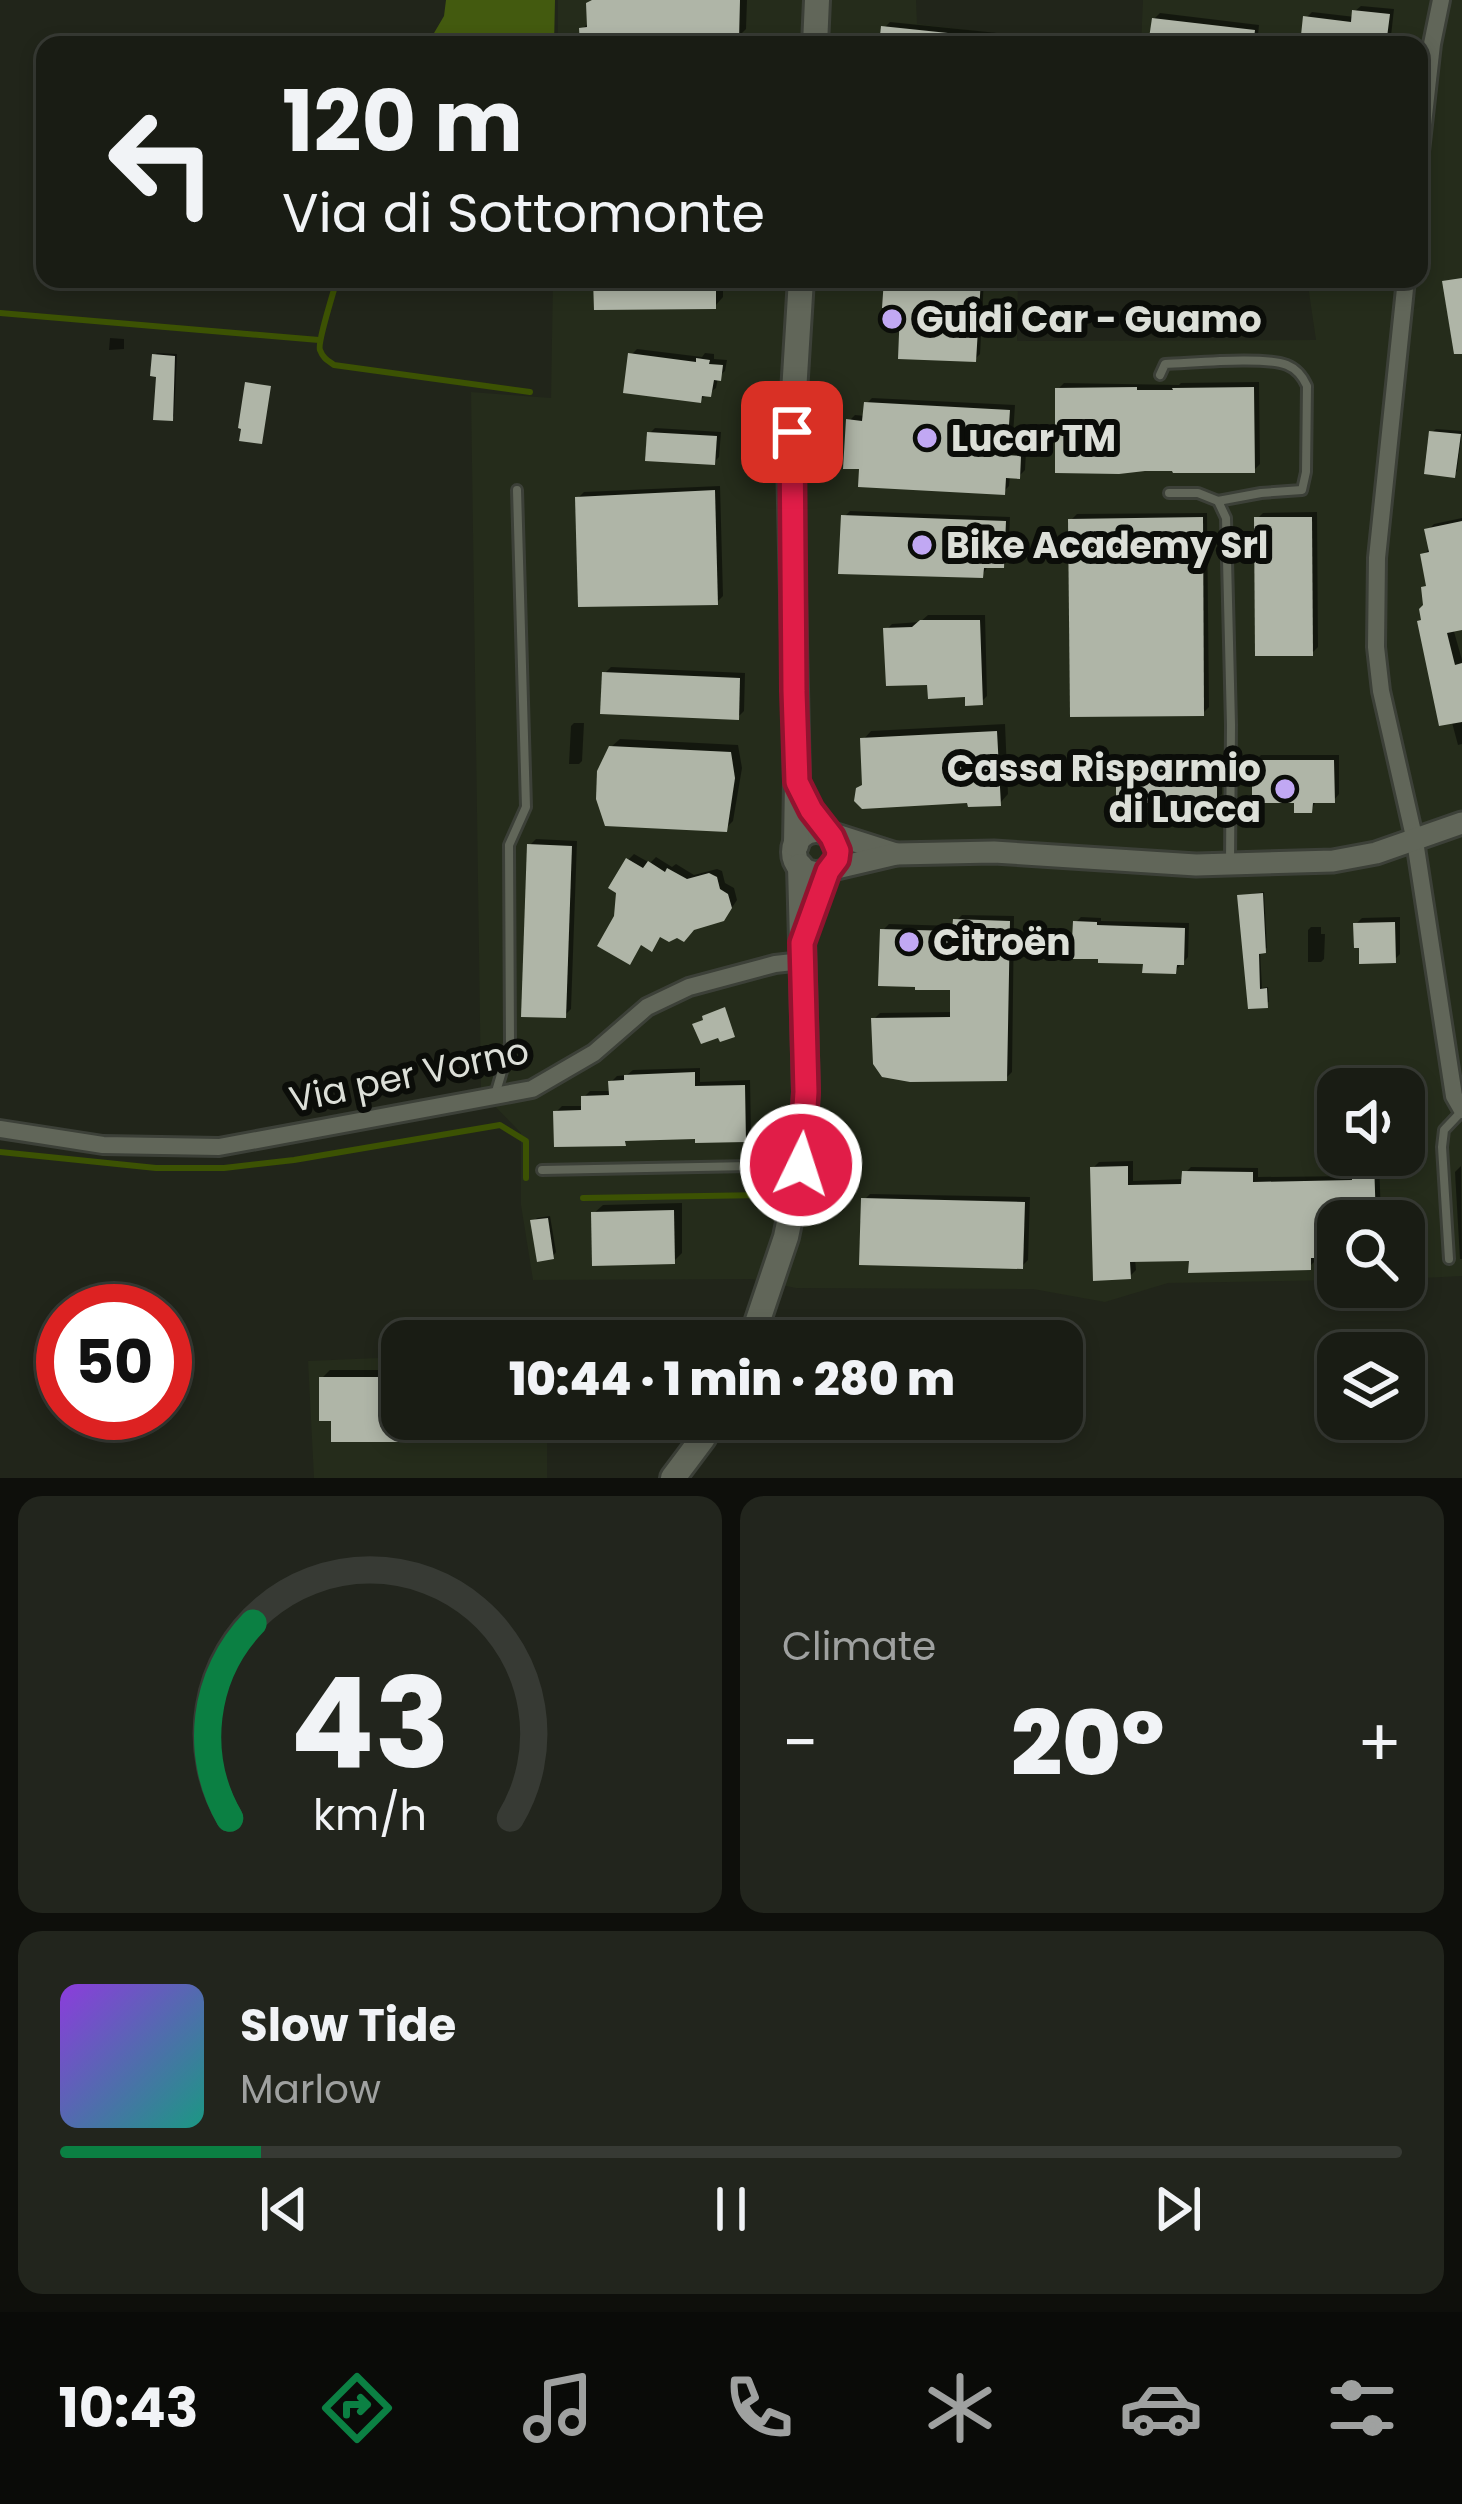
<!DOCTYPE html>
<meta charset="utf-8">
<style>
:root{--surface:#191c14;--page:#22251d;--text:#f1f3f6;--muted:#9fa1a0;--line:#373a34;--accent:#0b8043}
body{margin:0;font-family:Poppins,sans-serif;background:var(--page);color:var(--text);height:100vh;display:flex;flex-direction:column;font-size:45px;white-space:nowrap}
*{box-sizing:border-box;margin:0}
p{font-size:39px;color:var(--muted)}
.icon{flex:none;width:66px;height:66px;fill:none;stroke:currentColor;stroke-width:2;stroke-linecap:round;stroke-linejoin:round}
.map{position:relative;height:1478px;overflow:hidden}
.details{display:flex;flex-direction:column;gap:18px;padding:18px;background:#0e0f0b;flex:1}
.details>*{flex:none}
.guide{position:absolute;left:36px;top:36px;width:1392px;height:252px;border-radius:24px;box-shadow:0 6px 18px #0003,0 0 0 3px var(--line);background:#191c14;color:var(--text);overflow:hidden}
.buttons{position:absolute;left:1317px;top:1068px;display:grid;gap:24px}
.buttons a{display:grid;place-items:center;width:108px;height:108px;border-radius:24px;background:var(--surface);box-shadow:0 6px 18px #0003,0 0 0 3px var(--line);font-size:60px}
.speed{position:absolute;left:36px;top:1284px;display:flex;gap:24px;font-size:60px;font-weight:700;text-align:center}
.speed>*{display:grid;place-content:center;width:156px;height:156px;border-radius:50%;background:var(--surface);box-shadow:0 6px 18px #0003,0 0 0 3px var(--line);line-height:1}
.speed .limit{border:18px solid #d22;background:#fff;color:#111}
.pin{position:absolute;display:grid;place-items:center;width:102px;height:102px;color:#fff;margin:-51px;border-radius:24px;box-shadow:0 6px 18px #0006}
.me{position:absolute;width:132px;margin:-66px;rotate:4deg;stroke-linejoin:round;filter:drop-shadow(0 0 9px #0008)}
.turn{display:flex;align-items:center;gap:42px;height:252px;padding:0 48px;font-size:54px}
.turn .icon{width:156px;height:156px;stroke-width:2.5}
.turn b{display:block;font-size:84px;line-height:102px}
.big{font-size:90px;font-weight:800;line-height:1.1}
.details .widget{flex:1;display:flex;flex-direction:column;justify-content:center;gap:18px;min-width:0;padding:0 42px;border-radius:24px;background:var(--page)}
.details .dial{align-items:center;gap:0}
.dial svg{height:312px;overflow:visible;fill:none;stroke:var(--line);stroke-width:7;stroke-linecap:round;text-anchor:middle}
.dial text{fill:var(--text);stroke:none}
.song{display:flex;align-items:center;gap:36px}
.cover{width:144px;height:144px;border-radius:18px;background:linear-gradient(135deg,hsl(270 70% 55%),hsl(170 70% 35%))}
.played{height:12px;border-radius:6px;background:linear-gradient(90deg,var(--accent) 15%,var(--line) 15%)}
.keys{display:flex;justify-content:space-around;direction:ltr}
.heat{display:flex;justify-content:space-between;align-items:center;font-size:66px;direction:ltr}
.details .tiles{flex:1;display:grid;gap:18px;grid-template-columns:1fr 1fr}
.widget:last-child{grid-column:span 2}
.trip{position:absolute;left:381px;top:1320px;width:702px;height:120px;border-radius:24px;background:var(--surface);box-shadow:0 6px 18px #0003,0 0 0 3px var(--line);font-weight:800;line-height:120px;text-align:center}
.menu{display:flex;height:192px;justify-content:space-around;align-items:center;background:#0a0b08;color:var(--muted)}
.menu .icon{width:84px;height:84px}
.menu .selected{color:var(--accent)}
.menu b{font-size:54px;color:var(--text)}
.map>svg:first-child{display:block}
.built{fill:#252c1b;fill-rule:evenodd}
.forest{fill:#435a0f}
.shadow{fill:#0007}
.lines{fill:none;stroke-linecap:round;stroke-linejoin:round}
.stream{stroke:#3c5203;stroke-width:6}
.building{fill:#afb5a7}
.service-casing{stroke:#3c4038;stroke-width:14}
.minor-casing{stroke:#3c4038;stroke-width:22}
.tertiary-casing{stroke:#3c4038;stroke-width:27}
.secondary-casing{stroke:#3c4038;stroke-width:30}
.service{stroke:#616659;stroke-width:8}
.minor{stroke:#616659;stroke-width:16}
.tertiary{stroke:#616659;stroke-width:21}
.secondary{stroke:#616659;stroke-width:24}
.route-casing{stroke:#92132f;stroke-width:30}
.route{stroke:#e11d48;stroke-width:21}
.poi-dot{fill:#c1a8f3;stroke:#0b0d09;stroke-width:4.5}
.labels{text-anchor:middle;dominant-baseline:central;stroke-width:12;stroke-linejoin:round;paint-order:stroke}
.poi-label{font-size:36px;font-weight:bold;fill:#dcdfd8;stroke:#0b0d09;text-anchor:start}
.street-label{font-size:36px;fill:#dcdfd8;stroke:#0b0d09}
</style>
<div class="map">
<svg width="1462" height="1478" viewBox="0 0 1462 1478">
<rect width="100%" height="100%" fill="#21251a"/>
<g class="built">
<path d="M558 0H916L917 24 1088 44 558 45Z"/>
<path d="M1143 0H1462V1276L1404 1279V1221H1338V1280L1168 1283 1105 1302 1033 1289 796 1288 752 1279 533 1280 521 1205V1133L481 1092 471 392 551 398 553 279H1018L1017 341 1316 340 1307 279H1419V45H1141ZM1338 1089H1404V1155H1338Z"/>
<path d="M402 1357V1419H547V1478H314L308 1361Z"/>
</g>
<path class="forest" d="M446 0H555L554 45H427L444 16Z"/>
<g class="shadow">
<path d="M594 0H747L746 29 738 37H680L673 45 582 29 590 22Z"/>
<path d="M1361 6 1394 9 1390 45H1300L1306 18 1312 12 1355 17V11Z"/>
<path d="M1160 13 1259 25 1257 45H1151L1154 19Z"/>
<path d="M890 22 997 33V39L1032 43 1031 45H873L883 39 884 28Z"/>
<path d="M596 279H723V297L715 306Z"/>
<path d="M884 279H984L980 354 975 359 903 306 886 283H883Z"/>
<path d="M110 338 124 339V349L109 350Z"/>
<path d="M637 349 702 357 705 353 714 354V359L727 360 725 371 718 377 716 388 700 400 631 355Z"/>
<path d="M157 353 177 354 174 416 172 418 154 356Z"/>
<path d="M1259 382 1260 464 1254 470 1058 389 1064 383 1179 385 1181 383Z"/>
<path d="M872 398 1015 405 1012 450 1026 451 1025 470 1019 476 1010 475 1009 486 1003 492 862 466 849 421 855 415 865 416 866 404Z"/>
<path d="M655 428 721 432 719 457 714 462 650 433Z"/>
<path d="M1436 429 1462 431 1457 471 1454 474 1432 432Z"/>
<path d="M720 486 723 596 717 602 578 498 584 492Z"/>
<path d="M850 511 1010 517 1008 559 1002 565H989L982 575 844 517Z"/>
<path d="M1317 512 1318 647 1312 653 1257 519 1263 513Z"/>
<path d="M1207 513 1209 707 1203 713 1071 520 1077 514Z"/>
<path d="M1462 518V627L1453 628 1462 660V744L1458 745 1424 618 1429 583 1423 555 1429 549 1428 530 1434 524Z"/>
<path d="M928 615H985L987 696 981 702 930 681 886 630 892 624 920 622Z"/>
<path d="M611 667 745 673 744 711 738 717 605 673Z"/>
<path d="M574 723H584L582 761 579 764H569L571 726Z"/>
<path d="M1005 724 1008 794 1000 803 865 786 863 740 871 731Z"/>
<path d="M620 739 738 745 742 768 733 821 725 829 611 747Z"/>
<path d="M1222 755V794L1216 800 1119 762 1124 756Z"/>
<path d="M1261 755H1339V794L1334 800H1317L1311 810 1255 761Z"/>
<path d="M536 839 577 841 571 1009 565 1015 530 845Z"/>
<path d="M634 854 650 863 656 857 672 867 676 864 694 875 717 869 722 871 725 883 734 888 737 900 729 912 617 917 628 860Z"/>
<path d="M1264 892 1267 948 1260 951 1262 988 1268 987 1269 1002 1251 1006 1240 896Z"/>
<path d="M962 915 1014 916 1012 1072 1006 1078 874 1019 880 1013 953 1012V987L883 930 889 924 955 926 956 921Z"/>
<path d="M1081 917 1101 918V921L1189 923 1188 957 1175 971 1147 961 1076 922Z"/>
<path d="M1400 917V954L1394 960 1356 924 1362 918Z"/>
<path d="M1311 927H1321V934H1325L1324 959 1321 962H1308V930Z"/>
<path d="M700 1068V1082L750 1080 751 1133 745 1139 698 1136 630 1137 624 1143 556 1112 562 1106H584V1097L590 1091H611V1082L617 1076 627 1075 633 1070Z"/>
<path d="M1379 1156 1381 1221H1338V1255H1316L1315 1261 1309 1267 1192 1258 1135 1259 1136 1270 1130 1276 1093 1168 1099 1162 1133 1161V1181L1184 1179 1185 1173 1191 1167 1258 1168V1177L1355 1176V1163L1361 1157Z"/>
<path d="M1461 1166 1462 1259H1460L1455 1172Z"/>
<path d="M870 1194 1030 1197 1028 1260 1022 1266 864 1200Z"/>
<path d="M682 1203V1253L674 1261 594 1213 603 1205Z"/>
<path d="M550 1216 556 1252 553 1256 533 1222 537 1218Z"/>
<path d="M330 1370H402V1419H422V1431L413 1439 334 1418 322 1378Z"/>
</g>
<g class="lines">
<g class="stream">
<path d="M337 279C334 291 317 343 320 350 323 358 327 360 334 365L530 392"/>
<path d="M0 313 319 340"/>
<path d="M0 1152 156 1168H224L294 1160 500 1125 526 1141V1178"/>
<path d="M583 1198 766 1195"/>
</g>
</g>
<g class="building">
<path d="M592 0H740L739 40H675L674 45H580L579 28 587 27 586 3Z"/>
<path d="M1352 10 1390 14 1386 45H1300L1303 16 1351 22Z"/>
<path d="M1152 18 1255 30 1253 45H1148Z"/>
<path d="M881 26 967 35 966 45H879Z"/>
<path d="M1462 278V354H1454L1442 281Z"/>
<path d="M593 279H716V309L594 310Z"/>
<path d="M884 279H981L976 362 898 359 900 309 882 308Z"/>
<path d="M628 353 696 362V358L710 360 709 364 723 365 721 381 714 380 711 397 702 396 701 403 623 393Z"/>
<path d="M152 354 175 356 173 421 153 420 156 377 150 376Z"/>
<path d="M245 382 271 386 262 444 239 441 241 429 238 428Z"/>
<path d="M1137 387V390H1173L1172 388 1254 387 1255 473H1173L1172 471H1145L1119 474 1055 473V388Z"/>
<path d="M864 402 1010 410 1007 455 1021 456 1020 479 1006 478 1005 495 858 487 859 469H843L846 419 862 421Z"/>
<path d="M1429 431 1461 434 1455 478 1424 474Z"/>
<path d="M647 432 717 436 715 465 645 461Z"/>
<path d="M715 490 718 605 578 607 575 497Z"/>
<path d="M841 515 1006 521 1004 568H984L983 578 838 574Z"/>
<path d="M1203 517 1204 716 1070 717 1068 519Z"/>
<path d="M1254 517H1312L1313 656H1255Z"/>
<path d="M1462 521V630L1447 633 1455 665 1462 663V722L1439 726 1417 621 1421 620 1419 609 1423 605 1421 587 1426 586 1420 554 1429 552 1424 529Z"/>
<path d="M920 620H980L983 705 965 706V697L928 699 927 685 886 686 883 628 912 627Z"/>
<path d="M602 672 740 678 739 720 600 714Z"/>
<path d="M997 731 1001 806 968 807 967 803 862 809 854 801 856 788 862 785 860 738Z"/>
<path d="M609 746 731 752 735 778 727 832 605 826 596 799 597 771Z"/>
<rect x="1116" y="760" width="101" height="43"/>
<path d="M1252 760H1334L1335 803H1313L1312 813H1294V803H1252Z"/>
<path d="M527 844 572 846 566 1018 521 1017Z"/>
<path d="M626 858 643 868 648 861 665 872 667 868 687 879 709 873 717 877 720 889 728 894 732 908 724 921 694 930 684 942 677 938 669 942 660 937 652 952 641 945 630 965 597 946 614 916 616 893 608 888Z"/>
<path d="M1263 893 1266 953 1259 954 1260 989 1267 988 1268 1008 1248 1009 1237 895Z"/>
<path d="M953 919 1010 921 1007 1081 910 1082 882 1077 873 1064 871 1018 950 1017V990H915V987L878 986 880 929 952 931Z"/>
<path d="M1073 921 1097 922V925L1185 928 1184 965H1177L1176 974 1142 973 1143 964 1098 963V959H1071Z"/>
<path d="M1395 922 1396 963 1359 964V948H1354L1353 923Z"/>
<path d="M725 1007 735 1037 720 1042 718 1038 701 1044 692 1024 703 1020 702 1016Z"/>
<path d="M695 1072V1086L745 1085 746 1142 695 1143V1139L625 1141 626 1146 554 1147 553 1111 581 1110V1096L609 1095 608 1081 624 1080V1075Z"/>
<path d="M1374 1161 1376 1221H1338V1258H1311V1270L1188 1273 1189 1261 1130 1262 1131 1279 1093 1281 1090 1167 1128 1166V1185L1181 1184 1182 1171 1253 1172V1182L1352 1180V1162Z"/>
<path d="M861 1198 1025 1202 1023 1269 859 1265Z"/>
<path d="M674 1210 675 1264 592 1266 591 1212Z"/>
<path d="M548 1218 554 1259 537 1262 530 1220Z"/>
<path d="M319 1377H402V1419H414V1442H331V1421H319Z"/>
</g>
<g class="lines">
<g class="service-casing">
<g id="service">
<path d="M1160 375 1165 364C1194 363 1263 356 1287 365 1297 369 1303 377 1307 386L1306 472 1302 490 1261 493 1218 501"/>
<path d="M1169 493H1198L1218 501 1226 518 1231 725 1230 863"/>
<path d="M495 1095 510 1044 509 845 526 807 517 490"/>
<path d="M542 1170 798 1165"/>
<path d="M1449 1259 1442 1147 1444 1130 1461 1112"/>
</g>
</g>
<g class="minor-casing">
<g id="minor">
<path d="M1419 160 1432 44 1441 0"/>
<path d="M1406 279 1377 558 1376 647 1381 691 1415 841 1454 1096 1462 1110"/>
<path d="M0 1129 103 1145 219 1147 532 1089 594 1053 647 1007 689 987 775 964 802 961"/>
</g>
</g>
<g class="tertiary-casing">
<g id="tertiary">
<path d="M827 832 896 854"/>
<path d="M828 870 896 854 994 852 1196 865 1333 861 1376 853 1462 823"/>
</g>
</g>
<g class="secondary-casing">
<g id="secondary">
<path d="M815 45 817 0"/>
<circle cx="816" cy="852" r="22"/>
<path d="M796 845 797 781 790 457 801 279"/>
<path d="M751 1341 786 1237 801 1165 806 1092 800 866"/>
<path d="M673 1478 703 1438 713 1419"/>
</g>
</g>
<use href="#service" class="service"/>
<use href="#minor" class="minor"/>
<use href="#tertiary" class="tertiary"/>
<use href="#secondary" class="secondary"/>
</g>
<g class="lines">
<g class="route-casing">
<path id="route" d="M792 432 794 691 797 782 811 810 832 837 838 851 837 859 828 871 802 943 806 1092 801 1165"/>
</g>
<use href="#route" class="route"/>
</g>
<g class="poi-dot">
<circle cx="892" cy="319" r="12"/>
<circle cx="927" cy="438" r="12"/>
<circle cx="922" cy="545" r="12"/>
<circle cx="1285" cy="789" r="12"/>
<circle cx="909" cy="942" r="12"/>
</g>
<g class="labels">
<g class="poi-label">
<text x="916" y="319">Guidi Car - Guamo</text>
<text x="951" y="438">Lucar TM</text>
<text x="946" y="545">Bike Academy Srl</text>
<text x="1261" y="768" text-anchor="end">Cassa Risparmio<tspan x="1261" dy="41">di Lucca</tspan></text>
<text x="933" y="942">Citroën</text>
</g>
<g class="street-label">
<text transform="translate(409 1075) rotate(-12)">Via per Vorno</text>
</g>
</g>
</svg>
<div class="buttons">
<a><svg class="icon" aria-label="sound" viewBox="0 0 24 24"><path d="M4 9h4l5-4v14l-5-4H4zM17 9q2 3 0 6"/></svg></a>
<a><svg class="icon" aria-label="search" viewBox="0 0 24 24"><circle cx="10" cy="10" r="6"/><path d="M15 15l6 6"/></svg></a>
<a><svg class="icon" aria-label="layers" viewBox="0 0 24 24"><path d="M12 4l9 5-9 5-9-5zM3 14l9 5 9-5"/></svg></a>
</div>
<div class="speed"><div class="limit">50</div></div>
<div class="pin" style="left:792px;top:432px;background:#d93025"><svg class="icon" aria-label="arrive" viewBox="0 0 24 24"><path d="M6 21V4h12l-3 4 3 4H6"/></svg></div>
<svg class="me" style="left:801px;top:1165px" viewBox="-20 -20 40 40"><circle r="17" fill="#e11d48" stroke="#fff" stroke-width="3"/><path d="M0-11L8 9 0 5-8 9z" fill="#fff"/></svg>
<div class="trip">10:44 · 1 min · 280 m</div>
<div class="guide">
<div class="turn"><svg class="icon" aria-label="left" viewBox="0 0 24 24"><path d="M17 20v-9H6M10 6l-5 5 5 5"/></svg><div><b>120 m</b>Via di Sottomonte</div></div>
</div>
</div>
<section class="details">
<div class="tiles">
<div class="widget dial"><svg viewBox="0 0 100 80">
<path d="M14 69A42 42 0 1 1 86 69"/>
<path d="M14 69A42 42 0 0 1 20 19" stroke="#0b8043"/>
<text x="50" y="56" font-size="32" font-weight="700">43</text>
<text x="50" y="72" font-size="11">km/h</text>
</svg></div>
<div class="widget"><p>Climate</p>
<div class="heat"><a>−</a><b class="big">20°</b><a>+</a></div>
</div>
<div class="widget">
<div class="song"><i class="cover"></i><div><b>Slow Tide</b><p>Marlow</p></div></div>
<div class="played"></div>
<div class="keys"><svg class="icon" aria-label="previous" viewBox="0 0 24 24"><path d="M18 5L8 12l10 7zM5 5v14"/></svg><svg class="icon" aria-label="pause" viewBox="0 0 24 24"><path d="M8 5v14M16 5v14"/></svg><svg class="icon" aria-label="next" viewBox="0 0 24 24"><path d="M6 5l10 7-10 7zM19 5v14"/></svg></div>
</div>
</div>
</section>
<nav class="menu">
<b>10:43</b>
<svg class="icon selected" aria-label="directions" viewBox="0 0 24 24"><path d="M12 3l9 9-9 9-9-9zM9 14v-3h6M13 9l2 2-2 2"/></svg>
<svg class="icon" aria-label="music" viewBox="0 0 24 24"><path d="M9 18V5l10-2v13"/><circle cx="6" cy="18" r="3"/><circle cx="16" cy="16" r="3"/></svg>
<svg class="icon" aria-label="phone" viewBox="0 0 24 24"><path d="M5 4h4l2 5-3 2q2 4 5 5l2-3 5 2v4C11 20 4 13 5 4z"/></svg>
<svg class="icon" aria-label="climate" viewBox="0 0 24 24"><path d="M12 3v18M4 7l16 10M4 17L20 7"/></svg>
<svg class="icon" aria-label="car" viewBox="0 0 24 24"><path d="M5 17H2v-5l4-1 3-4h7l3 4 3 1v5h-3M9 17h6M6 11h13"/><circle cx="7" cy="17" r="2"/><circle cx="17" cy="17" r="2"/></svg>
<svg class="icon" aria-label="filters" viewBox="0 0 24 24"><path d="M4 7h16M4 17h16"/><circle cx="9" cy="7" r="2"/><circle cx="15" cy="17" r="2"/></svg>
</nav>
